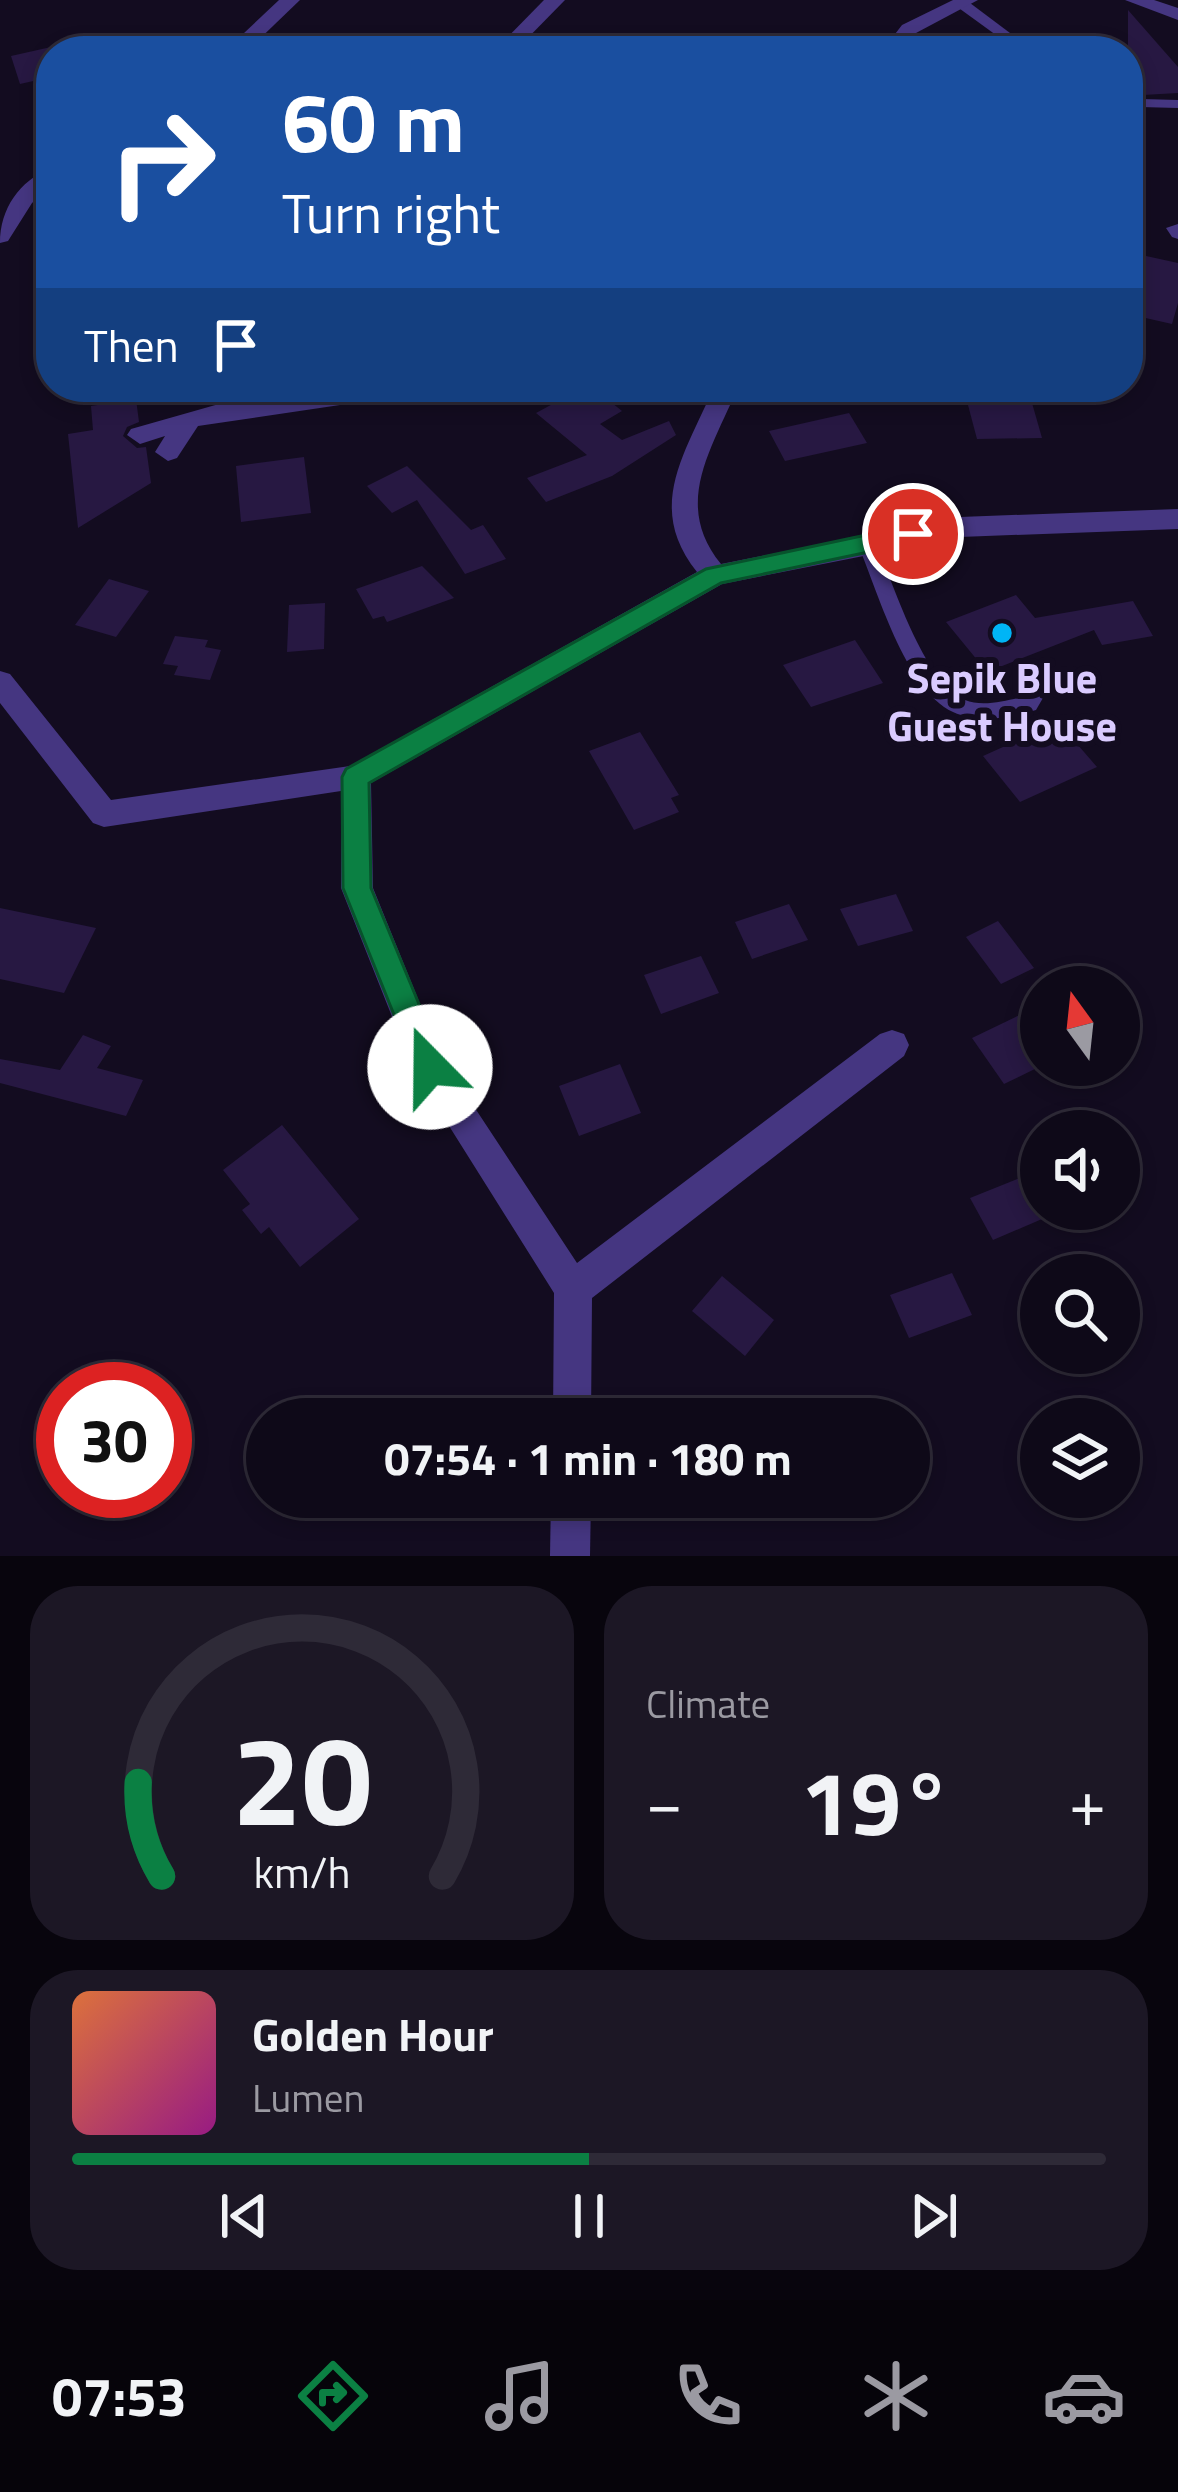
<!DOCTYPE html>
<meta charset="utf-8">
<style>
:root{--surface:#0e0918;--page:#1c1725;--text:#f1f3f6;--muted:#9b9aa2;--line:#2e2a37;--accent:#0b8043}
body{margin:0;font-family:"Titillium Web",sans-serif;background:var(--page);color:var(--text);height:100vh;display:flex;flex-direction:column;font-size:45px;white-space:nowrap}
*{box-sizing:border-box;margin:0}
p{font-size:39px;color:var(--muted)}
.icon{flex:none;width:66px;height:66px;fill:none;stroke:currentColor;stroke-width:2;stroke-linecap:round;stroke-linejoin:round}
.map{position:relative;height:1556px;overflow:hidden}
.sheet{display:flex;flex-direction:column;gap:30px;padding:30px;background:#08050d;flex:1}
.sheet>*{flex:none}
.guide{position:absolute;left:36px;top:36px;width:1107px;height:366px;border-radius:48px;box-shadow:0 6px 18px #0003,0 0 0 3px var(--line);background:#1a4fa0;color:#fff;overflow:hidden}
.needle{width:78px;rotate:345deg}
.fabs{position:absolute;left:1020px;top:966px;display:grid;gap:24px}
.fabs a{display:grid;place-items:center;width:120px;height:120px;border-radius:50%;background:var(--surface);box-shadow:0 6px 18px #0003,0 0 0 3px var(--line);font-size:60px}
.speed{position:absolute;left:36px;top:1362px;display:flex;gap:24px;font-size:60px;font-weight:700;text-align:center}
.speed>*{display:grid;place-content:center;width:156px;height:156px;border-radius:50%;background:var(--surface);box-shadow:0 6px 18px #0003,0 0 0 3px var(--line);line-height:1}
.speed .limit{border:18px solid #d22;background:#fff;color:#111}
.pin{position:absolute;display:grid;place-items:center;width:102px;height:102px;color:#fff;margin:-51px;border:6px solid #fff;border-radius:50%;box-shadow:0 3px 12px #0007}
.me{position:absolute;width:132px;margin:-66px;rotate:338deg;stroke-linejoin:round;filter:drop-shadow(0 0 9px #0008)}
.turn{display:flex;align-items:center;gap:42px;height:252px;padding:0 48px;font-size:54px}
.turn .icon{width:156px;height:156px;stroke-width:2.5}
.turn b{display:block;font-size:84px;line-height:102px}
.then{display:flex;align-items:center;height:114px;padding:0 48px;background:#0003;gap:24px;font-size:45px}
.big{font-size:90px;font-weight:700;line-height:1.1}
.sheet .tile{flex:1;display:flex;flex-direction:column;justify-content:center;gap:18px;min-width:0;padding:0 42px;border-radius:48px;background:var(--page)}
.sheet .dial{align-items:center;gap:0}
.dial svg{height:312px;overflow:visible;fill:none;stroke:var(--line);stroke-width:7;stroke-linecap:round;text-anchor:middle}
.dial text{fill:var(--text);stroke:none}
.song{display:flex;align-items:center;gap:36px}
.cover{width:144px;height:144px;border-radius:18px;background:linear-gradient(135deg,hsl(20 70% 55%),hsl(310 70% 35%))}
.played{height:12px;border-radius:6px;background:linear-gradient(90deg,var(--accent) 50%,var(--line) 50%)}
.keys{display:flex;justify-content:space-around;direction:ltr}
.heat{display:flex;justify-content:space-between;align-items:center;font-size:66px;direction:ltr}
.sheet .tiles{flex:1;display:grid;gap:30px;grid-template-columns:1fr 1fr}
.tile:last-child{grid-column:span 2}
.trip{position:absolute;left:246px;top:1398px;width:684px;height:120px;border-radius:60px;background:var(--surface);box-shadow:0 6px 18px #0003,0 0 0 3px var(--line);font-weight:700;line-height:120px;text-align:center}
.dock{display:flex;height:192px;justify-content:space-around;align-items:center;background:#06040a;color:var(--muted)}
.dock .icon{width:84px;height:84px}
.dock .on{color:var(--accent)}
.dock b{font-size:54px;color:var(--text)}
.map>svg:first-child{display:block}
.building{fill:#271842}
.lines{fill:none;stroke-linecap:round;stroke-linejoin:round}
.lane{fill:#453681;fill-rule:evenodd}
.street{fill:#453681;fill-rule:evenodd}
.route{fill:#0b8043;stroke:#07532c;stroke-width:3}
.poi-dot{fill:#00b5f6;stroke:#130c20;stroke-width:4.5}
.labels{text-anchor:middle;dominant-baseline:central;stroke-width:12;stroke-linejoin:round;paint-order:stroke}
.poi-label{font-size:42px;font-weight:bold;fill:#dacbff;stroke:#130c20}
</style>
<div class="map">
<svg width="1178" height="1556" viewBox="0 0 1178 1556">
<rect width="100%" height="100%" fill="#130c20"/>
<g class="building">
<path d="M1128 10 1178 67V93L1143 95 1128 85Z"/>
<path d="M51 47V77L20 84 11 56Z"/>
<path d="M1137 254 1178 263V303L1172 324 1128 314V282Z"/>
<path d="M584 387H592L622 411 600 424 622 440 669 421 676 435 612 476 546 502 527 478 587 455 536 413Z"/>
<path d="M136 399 139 422 127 427 123 436 137 448 146 447 151 483 78 528 68 434 93 430 91 406Z"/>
<path d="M1032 403 1042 438 977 439 968 405Z"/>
<path d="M849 413 867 443 785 461 769 431Z"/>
<path d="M304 457 311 513 241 522 236 466Z"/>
<path d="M407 466 471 530 483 525 506 559 465 574 417 500 392 513 367 486Z"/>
<path d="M422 566 454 598 387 622 384 616 373 619 356 589Z"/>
<path d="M109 579 149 591 116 637 75 625Z"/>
<path d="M1016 595 1035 618 1133 601 1153 636 1102 645 1094 630 987 672 946 622Z"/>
<path d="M325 603 324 649 287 652 289 605Z"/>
<path d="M175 636 208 640 205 647 221 650 210 680 174 675 178 666 163 664Z"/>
<path d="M855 640 883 683 811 707 783 665Z"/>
<path d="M1058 722 1097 767 1020 802 983 756Z"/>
<path d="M640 732 679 795 671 798 679 812 634 830 589 751Z"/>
<path d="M896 894 913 931 858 946 840 909Z"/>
<path d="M789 904 808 940 752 959 735 922Z"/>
<path d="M0 908 96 928 64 993 0 979Z"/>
<path d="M998 921 1034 968 1001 984 966 937Z"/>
<path d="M701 956 719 993 661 1014 644 975Z"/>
<path d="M1026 1012 1041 1033V1066L1004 1084 972 1038Z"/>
<path d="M83 1035 111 1046 97 1068 143 1080 126 1116 0 1083V1059L60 1070Z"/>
<path d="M620 1064 641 1113 579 1136 559 1086Z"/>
<path d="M282 1125 359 1219 300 1267 269 1227 261 1234 242 1210 250 1204 223 1170Z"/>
<path d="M1025 1176 1049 1216 993 1240 970 1198Z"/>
<path d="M952 1273 972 1315 909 1338 890 1295Z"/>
<path d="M722 1276 774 1320 745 1356 692 1311Z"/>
</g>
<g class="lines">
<g class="lane">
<path d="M956 0H966L1034 51H1018L956 6Z"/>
<path d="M1128 94 1142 99 1178 100V108L1140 107 1128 103Z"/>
<path d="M1178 224V239L1172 237 1166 228Z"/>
<path d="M866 535 875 542C894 583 922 681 965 700 982 707 1005 701 1022 697L1027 690 1020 672 1030 664 1037 666 1047 691 1036 710C1010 718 979 724 953 712 905 690 877 589 857 542Z"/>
</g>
<g class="street">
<path d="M279 0H300L247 51H225Z"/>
<path d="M544 0H565L515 51H494Z"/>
<path d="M953 0H978L916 33 902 51H882L902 25Z"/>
<path d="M1125 0H1154L1178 8V20Z"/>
<path d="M51 168V186L32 203 8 241 0 243C0 209 19 181 51 168Z"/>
<path d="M325 387H349L352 397 340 405 198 426 177 458 168 461 155 452 165 436 140 444 127 435 131 429 226 402 326 391Z"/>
<path d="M714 387H738C712 449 672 504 721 564L960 517 1178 509V529L960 537 722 584 371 783 373 888 442 1058 577 1263 880 1034 892 1030 904 1034 909 1045 904 1056 592 1298 591 1419H553L554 1293 412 1067 341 888V791L104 827 93 823 0 703V671L10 674 111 800 350 766 697 572C645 507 685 454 714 387Z"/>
<path d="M551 1497H591L590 1556H550Z"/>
</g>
</g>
<path class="route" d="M913 525 921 528V541L721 583 369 783 371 888 445 1067 441 1077 430 1081 419 1077 343 888 342 777 346 769 706 569Z"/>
<circle class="poi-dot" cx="1002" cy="633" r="12"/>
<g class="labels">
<g class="poi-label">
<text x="1002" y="677">Sepik Blue<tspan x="1002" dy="48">Guest House</tspan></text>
</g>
</g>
</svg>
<div class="fabs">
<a><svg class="needle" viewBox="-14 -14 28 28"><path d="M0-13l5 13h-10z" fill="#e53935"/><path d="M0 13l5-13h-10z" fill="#9b9aa2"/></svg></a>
<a><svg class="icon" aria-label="sound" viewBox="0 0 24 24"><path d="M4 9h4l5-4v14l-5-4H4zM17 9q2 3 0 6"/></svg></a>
<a><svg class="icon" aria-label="search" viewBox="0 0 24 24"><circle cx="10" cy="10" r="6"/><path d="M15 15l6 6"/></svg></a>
<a><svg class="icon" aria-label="layers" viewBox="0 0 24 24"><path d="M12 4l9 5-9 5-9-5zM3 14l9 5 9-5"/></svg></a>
</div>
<div class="speed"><div class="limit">30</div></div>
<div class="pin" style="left:913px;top:534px;background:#d93025"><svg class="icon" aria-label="arrive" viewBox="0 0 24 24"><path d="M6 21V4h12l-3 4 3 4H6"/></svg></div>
<svg class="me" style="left:430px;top:1067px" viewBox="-20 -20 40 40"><circle r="19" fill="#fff"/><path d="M0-13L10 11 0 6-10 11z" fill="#0b8043"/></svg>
<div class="trip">07:54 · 1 min · 180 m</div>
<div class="guide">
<div class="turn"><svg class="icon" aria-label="right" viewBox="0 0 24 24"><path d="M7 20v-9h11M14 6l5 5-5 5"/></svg><div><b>60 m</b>Turn right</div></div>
<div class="then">Then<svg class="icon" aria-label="arrive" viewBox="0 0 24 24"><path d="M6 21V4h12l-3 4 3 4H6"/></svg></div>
</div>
</div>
<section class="sheet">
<div class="tiles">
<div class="tile dial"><svg viewBox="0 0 100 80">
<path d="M14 69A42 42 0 1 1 86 69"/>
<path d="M14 69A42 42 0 0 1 8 45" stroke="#0b8043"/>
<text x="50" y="56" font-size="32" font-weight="700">20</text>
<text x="50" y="72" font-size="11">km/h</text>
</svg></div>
<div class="tile"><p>Climate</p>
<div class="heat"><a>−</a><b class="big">19°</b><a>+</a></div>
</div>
<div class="tile">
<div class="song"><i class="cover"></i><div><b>Golden Hour</b><p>Lumen</p></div></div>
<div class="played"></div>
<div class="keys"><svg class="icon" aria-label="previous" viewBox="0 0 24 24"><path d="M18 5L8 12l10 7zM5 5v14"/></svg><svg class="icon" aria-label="pause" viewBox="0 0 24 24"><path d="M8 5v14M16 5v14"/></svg><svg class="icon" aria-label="next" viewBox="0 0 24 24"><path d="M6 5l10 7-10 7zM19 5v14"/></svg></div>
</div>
</div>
</section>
<nav class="dock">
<b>07:53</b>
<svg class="icon on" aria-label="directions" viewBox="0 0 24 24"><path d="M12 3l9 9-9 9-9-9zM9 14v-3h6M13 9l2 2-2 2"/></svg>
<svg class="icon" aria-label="music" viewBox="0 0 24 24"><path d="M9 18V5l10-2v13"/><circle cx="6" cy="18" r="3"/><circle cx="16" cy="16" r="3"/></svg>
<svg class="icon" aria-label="phone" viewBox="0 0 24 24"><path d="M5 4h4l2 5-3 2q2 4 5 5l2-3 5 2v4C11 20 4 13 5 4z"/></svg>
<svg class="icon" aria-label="climate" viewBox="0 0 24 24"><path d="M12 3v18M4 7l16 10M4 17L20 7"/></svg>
<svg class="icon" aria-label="car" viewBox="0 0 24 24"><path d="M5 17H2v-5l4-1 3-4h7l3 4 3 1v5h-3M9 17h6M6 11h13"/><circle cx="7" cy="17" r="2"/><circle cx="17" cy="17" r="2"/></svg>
</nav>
